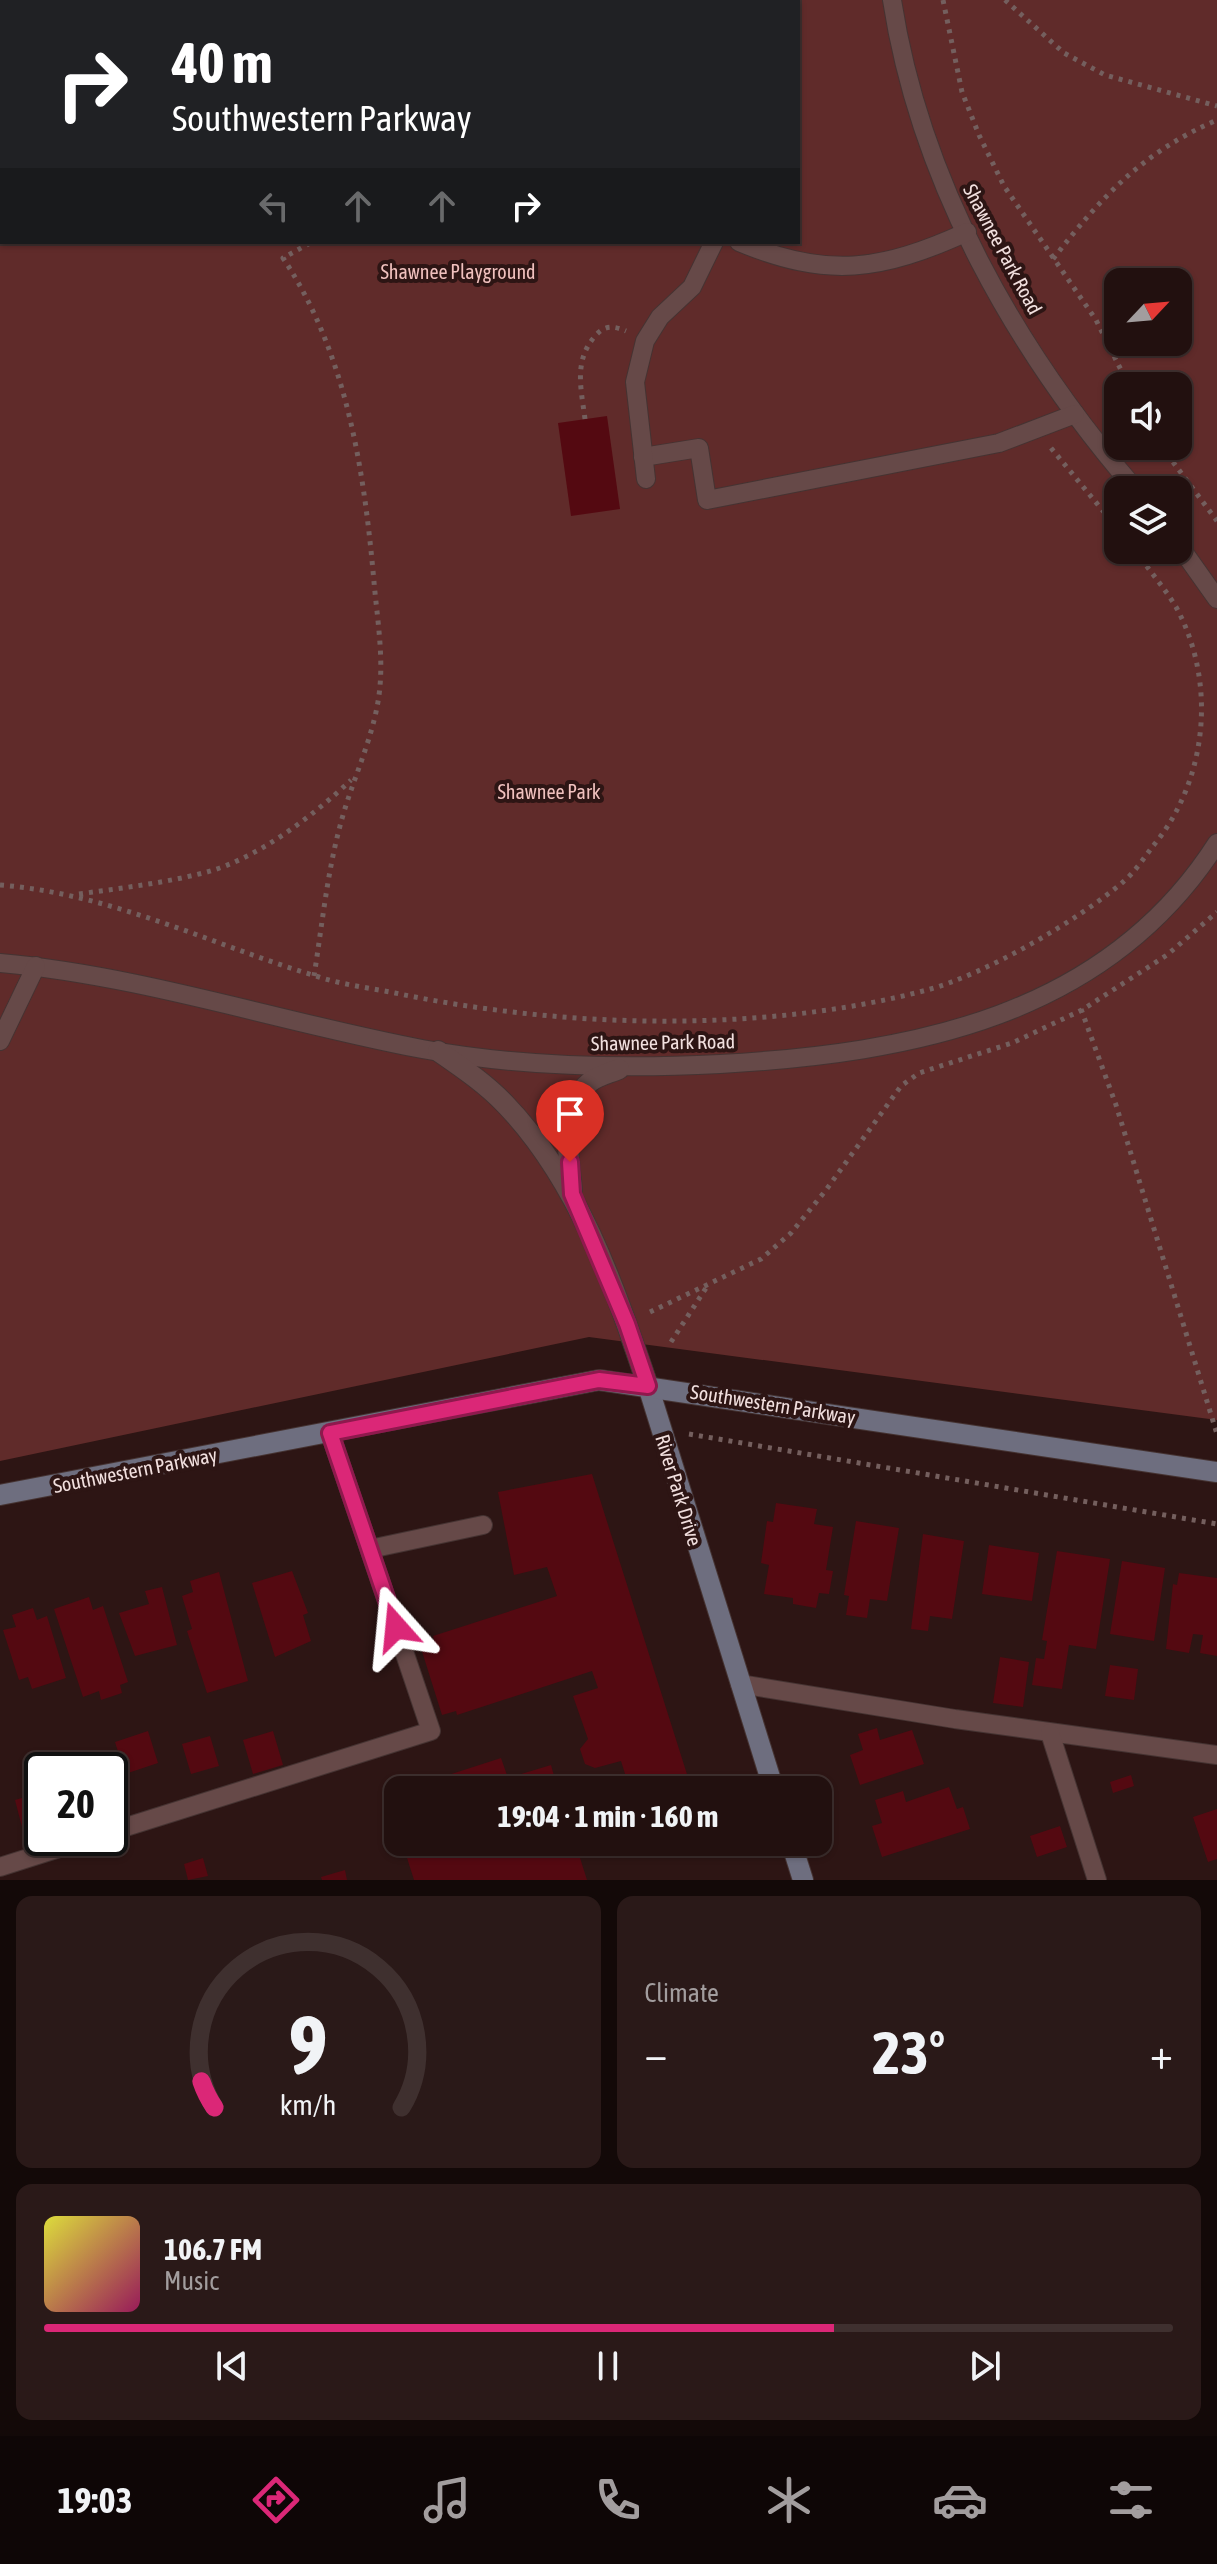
<!DOCTYPE html>
<meta charset="utf-8">
<style>
:root{--surface:#22100f;--page:#2a1918;--text:#f1f3f6;--muted:#a29d9e;--line:#3f302f;--accent:#db2777}
body{margin:0;font-family:"Asap Condensed",sans-serif;background:var(--page);color:var(--text);height:100vh;display:flex;flex-direction:column;font-size:30px;white-space:nowrap}
*{box-sizing:border-box;margin:0}
p{font-size:26px;color:var(--muted)}
.icon{flex:none;width:44px;height:44px;fill:none;stroke:currentColor;stroke-width:2;stroke-linecap:round;stroke-linejoin:round}
.map{position:relative;height:1880px;overflow:hidden}
.side{display:flex;flex-direction:column;gap:16px;padding:16px;background:#130908;flex:1}
.side>*{flex:none}
.hud{position:absolute;left:0px;top:0px;width:800px;height:244px;box-shadow:0 2px 6px #0004,0 0 0 2px var(--line);background:#202124;color:#fff;overflow:hidden}
.needle{width:52px;rotate:64deg}
.fabs{position:absolute;left:1104px;top:268px;display:grid;gap:16px}
.fabs a{display:grid;place-items:center;width:88px;height:88px;border-radius:16px;background:var(--surface);box-shadow:0 2px 6px #0004,0 0 0 2px var(--line);font-size:40px}
.speed{position:absolute;left:24px;top:1752px;display:flex;gap:16px;font-size:40px;font-weight:700;text-align:center}
.speed>*{display:grid;place-content:center;width:104px;height:104px;border-radius:50%;background:var(--surface);box-shadow:0 2px 6px #0004,0 0 0 2px var(--line);line-height:1}
.speed .limit{border:4px solid #111;border-radius:12px;background:#fff;color:#111}
.pin{position:absolute;display:grid;place-items:center;width:68px;height:68px;color:#fff;margin:-82px -34px;border-radius:50% 50% 50% 0;rotate:-45deg;box-shadow:0 0 8px #0007}
.pin .icon{rotate:45deg}
.me{position:absolute;width:88px;margin:-44px;rotate:342deg;stroke-linejoin:round;filter:drop-shadow(0 0 6px #0008)}
.turn{display:flex;align-items:center;gap:28px;height:168px;padding:0 40px;font-size:36px}
.turn .icon{width:104px;height:104px;stroke-width:2.5}
.turn b{display:block;font-size:56px;line-height:68px}
.lanes{display:flex;align-items:center;height:76px;padding:0 40px;background:#0003;justify-content:center;gap:40px;direction:ltr}
.lanes .off{opacity:.35}
.big{font-size:60px;font-weight:700;line-height:1.1}
.side .tile{flex:1;display:flex;flex-direction:column;justify-content:center;gap:12px;min-width:0;padding:0 28px;border-radius:16px;background:var(--page)}
.side .dial{align-items:center;gap:0}
.dial svg{height:208px;overflow:visible;fill:none;stroke:var(--line);stroke-width:7;stroke-linecap:round;text-anchor:middle}
.dial text{fill:var(--text);stroke:none}
.song{display:flex;align-items:center;gap:24px}
.cover{width:96px;height:96px;border-radius:12px;background:linear-gradient(135deg,hsl(60 70% 55%),hsl(330 70% 35%))}
.played{height:8px;border-radius:4px;background:linear-gradient(90deg,var(--accent) 70%,var(--line) 70%)}
.keys{display:flex;justify-content:space-around;direction:ltr}
.heat{display:flex;justify-content:space-between;align-items:center;font-size:44px;direction:ltr}
.side .tiles{flex:1;display:grid;gap:16px;grid-template-columns:1fr 1fr}
.tile:last-child{grid-column:span 2}
.trip{position:absolute;left:384px;top:1776px;width:448px;height:80px;border-radius:16px;background:var(--surface);box-shadow:0 2px 6px #0004,0 0 0 2px var(--line);font-weight:700;line-height:80px;text-align:center}
.tabs{display:flex;height:128px;justify-content:space-around;align-items:center;background:#0e0606;color:var(--muted)}
.tabs .icon{width:56px;height:56px}
.tabs .active{color:var(--accent)}
.tabs b{font-size:36px;color:var(--text)}
.map>svg:first-child{display:block}
.green{fill:#602b2a;fill-rule:evenodd}
.building{fill:#540911}
.lines{fill:none;stroke-linecap:round;stroke-linejoin:round}
.lane-casing{stroke:#453332;stroke-width:20}
.street-casing{stroke:#453332;stroke-width:22}
.secondary-casing{stroke:#453332;stroke-width:22}
.path{stroke:#745f5e;stroke-width:5;stroke-dasharray:4 6;stroke-linecap:butt}
.lane{stroke:#664948;stroke-width:18}
.street{stroke:#664948;stroke-width:20}
.secondary{stroke:#6e6e7f;stroke-width:20}
.route-casing{stroke:#8e194d;stroke-width:20}
.route{stroke:#db2777;stroke-width:14}
.labels{text-anchor:middle;dominant-baseline:central;stroke-width:8;stroke-linejoin:round;paint-order:stroke}
.street-label{font-size:20px;fill:#f1dfde;stroke:#2d1514}
.park-label{font-size:20px;fill:#f0c1be;stroke:#2d1514}
</style>
<div class="map">
<svg width="1217" height="1880" viewBox="0 0 1217 1880">
<rect width="100%" height="100%" fill="#2d1514"/>
<path class="green" d="M0 0H1217V1420L589 1337 0 1461ZM2 2H798V242H2ZM1118 282H1178V342H1118ZM1118 386H1178V446H1118ZM1118 490H1178V550H1118Z"/>
<g class="building">
<path d="M607 416 620 509 571 516 558 423Z"/>
<path d="M592 1474 603 1509 692 1790H630L621 1761 595 1768 585 1764 580 1749 588 1739 573 1696 598 1688 592 1671 457 1715 456 1711 442 1715 420 1645 434 1640 433 1636 557 1596 547 1567 514 1575 498 1492Z"/>
<path d="M776 1503 817 1509 814 1524 833 1527 826 1570 833 1571 829 1594 819 1593 816 1608 793 1604V1598L764 1594 769 1565 761 1563 767 1521 773 1522Z"/>
<path d="M856 1521 899 1528 887 1601 870 1599 867 1618 846 1615 849 1596 844 1595Z"/>
<path d="M923 1534 964 1541 952 1619 930 1616 928 1631 911 1629Z"/>
<path d="M989 1545 1039 1553 1032 1601 982 1594Z"/>
<path d="M1057 1551 1110 1559 1096 1649 1069 1645 1062 1689 1032 1685 1036 1658 1044 1659 1047 1641 1042 1640Z"/>
<path d="M1122 1561 1165 1568 1154 1641 1110 1634Z"/>
<path d="M292 1571 308 1613 303 1615 311 1641 275 1657 252 1583Z"/>
<path d="M219 1572 248 1681 207 1693 187 1631 192 1629 182 1596 193 1592 190 1581Z"/>
<path d="M1179 1573 1217 1578V1656L1200 1653 1203 1635 1193 1634 1189 1653 1166 1649 1173 1584 1177 1585Z"/>
<path d="M162 1587 177 1645 135 1656 119 1613 149 1604 145 1591Z"/>
<path d="M89 1597 93 1610 103 1606 128 1682 120 1685 122 1693 101 1700 99 1691 83 1697 54 1609Z"/>
<path d="M33 1608 37 1620 47 1616 66 1678 32 1689 28 1677 19 1680 3 1630 16 1627 12 1615Z"/>
<path d="M1000 1657 1029 1662 1023 1707 993 1703Z"/>
<path d="M1110 1665 1138 1669 1134 1700 1105 1696Z"/>
<path d="M877 1728 880 1740 912 1730 924 1764 860 1785 850 1755 863 1750 858 1734Z"/>
<path d="M148 1731 158 1763 125 1774 115 1742Z"/>
<path d="M273 1731 283 1765 253 1774 243 1740Z"/>
<path d="M210 1736 219 1766 191 1774 182 1744Z"/>
<path d="M501 1758 508 1778 551 1765 558 1790H402Z"/>
<path d="M1131 1775 1134 1786 1113 1793 1110 1782Z"/>
<path d="M949 1787 957 1809 963 1807 970 1829 882 1857 872 1826 882 1823 875 1800 903 1791 906 1802Z"/>
<path d="M42 1792V1821L22 1827 15 1800Z"/>
<path d="M1217 1809V1859L1208 1862 1193 1817Z"/>
<path d="M1060 1826 1067 1847 1037 1857 1030 1836Z"/>
<path d="M402 1842H575L587 1880H414Z"/>
<path d="M203 1858 208 1876 188 1880 184 1864Z"/>
<path d="M345 1870 347 1880H322L321 1877Z"/>
</g>
<g class="lines">
<g class="lane-casing">
<g id="lane">
<path d="M892 0C920 182 1016 351 1136 490"/>
<path d="M739 242C828 279 881 271 967 232"/>
<path d="M643 457 699 448 707 500 999 443 1075 414"/>
<path d="M646 479 635 382 645 341 660 317 692 287 714 242"/>
<path d="M1178 544 1217 599"/>
<path d="M0 963C144 976 280 1022 422 1049 520 1067 621 1069 720 1064 912 1053 1106 1017 1217 843"/>
<path d="M0 1041 36 966"/>
<path d="M370 1549 483 1525"/>
<path d="M740 1684 955 1719 1217 1755"/>
<path d="M1050 1733 1097 1880"/>
<path d="M110 1832 431 1731 330 1433"/>
<path d="M0 1867 91 1838"/>
</g>
</g>
<g class="street-casing">
<g id="street">
<path d="M438 1051C461 1067 485 1083 505 1104 579 1181 614 1286 648 1386"/>
<path d="M572 1190C569 1155 558 1108 590 1082 597 1076 610 1073 619 1069"/>
</g>
</g>
<g class="secondary-casing">
<g id="secondary">
<path d="M648 1386 774 1790"/>
<path d="M0 1495 599 1380 1217 1472"/>
<path d="M791 1842 803 1880"/>
</g>
</g>
<g class="path">
<path d="M943 0 962 92 979 135 1004 186 1096 320 1129 386"/>
<path d="M1005 0 1064 53 1105 75 1217 106"/>
<path d="M310 243 283 258C347 354 364 470 374 582 377 616 383 652 380 686 376 734 352 779 340 826 327 874 322 926 314 976"/>
<path d="M1053 259C1102 196 1143 152 1217 120"/>
<path d="M585 419C581 388 573 359 597 334 606 325 614 326 626 331"/>
<path d="M1161 446 1217 521"/>
<path d="M1051 448 1118 529"/>
<path d="M0 885C113 894 212 945 319 977 344 985 370 988 395 993 563 1028 760 1034 927 990 986 974 1077 921 1123 882 1135 872 1144 858 1153 846 1208 780 1217 682 1176 607 1164 587 1148 569 1135 550"/>
<path d="M79 894C122 888 165 883 207 872 258 858 313 816 351 780"/>
<path d="M1081 1009 1116 1105 1217 1434"/>
<path d="M650 1312 761 1259 791 1233 826 1190 901 1086 919 1073 1012 1043 1082 1010 1167 955 1217 912"/>
<path d="M671 1342 706 1288"/>
<path d="M689 1434 1217 1524"/>
</g>
<use href="#lane" class="lane"/>
<use href="#street" class="street"/>
<use href="#secondary" class="secondary"/>
</g>
<g class="lines">
<g class="route-casing">
<path id="route" d="M396 1627 330 1433 599 1380 648 1386 627 1324 572 1194 570 1162"/>
</g>
<use href="#route" class="route"/>
</g>
<g class="labels">
<g class="street-label">
<text transform="translate(1003 249) rotate(62)">Shawnee Park Road</text>
<text transform="translate(663 1042) rotate(-1)">Shawnee Park Road</text>
<text transform="translate(773 1404) rotate(9)">Southwestern Parkway</text>
<text transform="translate(135 1470) rotate(-11)">Southwestern Parkway</text>
<text transform="translate(679 1490) rotate(73)">River Park Drive</text>
</g>
<g class="park-label">
<text x="458" y="271">Shawnee Playground</text>
<text x="549" y="791">Shawnee Park</text>
</g>
</g>
</svg>
<div class="fabs">
<a><svg class="needle" viewBox="-14 -14 28 28"><path d="M0-13l5 13h-10z" fill="#e53935"/><path d="M0 13l5-13h-10z" fill="#a29d9e"/></svg></a>
<a><svg class="icon" aria-label="sound" viewBox="0 0 24 24"><path d="M4 9h4l5-4v14l-5-4H4zM17 9q2 3 0 6"/></svg></a>
<a><svg class="icon" aria-label="layers" viewBox="0 0 24 24"><path d="M12 4l9 5-9 5-9-5zM3 14l9 5 9-5"/></svg></a>
</div>
<div class="speed"><div class="limit">20</div></div>
<div class="pin" style="left:570px;top:1162px;background:#d93025"><svg class="icon" aria-label="arrive" viewBox="0 0 24 24"><path d="M6 21V4h12l-3 4 3 4H6"/></svg></div>
<svg class="me" style="left:396px;top:1627px" viewBox="-20 -20 40 40"><path d="M0-17L14 15 0 8-14 15z" fill="#db2777" stroke="#fff" stroke-width="4"/></svg>
<div class="trip">19:04 · 1 min · 160 m</div>
<div class="hud">
<div class="turn"><svg class="icon" aria-label="right" viewBox="0 0 24 24"><path d="M7 20v-9h11M14 6l5 5-5 5"/></svg><div><b>40 m</b>Southwestern Parkway</div></div>
<div class="lanes"><svg class="icon off" aria-label="left" viewBox="0 0 24 24"><path d="M17 20v-9H6M10 6l-5 5 5 5"/></svg><svg class="icon off" aria-label="ahead" viewBox="0 0 24 24"><path d="M12 20V5M6 11l6-6 6 6"/></svg><svg class="icon off" aria-label="ahead" viewBox="0 0 24 24"><path d="M12 20V5M6 11l6-6 6 6"/></svg><svg class="icon" aria-label="right" viewBox="0 0 24 24"><path d="M7 20v-9h11M14 6l5 5-5 5"/></svg></div>
</div>
</div>
<section class="side">
<div class="tiles">
<div class="tile dial"><svg viewBox="0 0 100 80">
<path d="M14 69A42 42 0 1 1 86 69"/>
<path d="M14 69A42 42 0 0 1 9 59" stroke="#db2777"/>
<text x="50" y="56" font-size="32" font-weight="700">9</text>
<text x="50" y="72" font-size="11">km/h</text>
</svg></div>
<div class="tile"><p>Climate</p>
<div class="heat"><a>−</a><b class="big">23°</b><a>+</a></div>
</div>
<div class="tile">
<div class="song"><i class="cover"></i><div><b>106.7 FM</b><p>Music</p></div></div>
<div class="played"></div>
<div class="keys"><svg class="icon" aria-label="previous" viewBox="0 0 24 24"><path d="M18 5L8 12l10 7zM5 5v14"/></svg><svg class="icon" aria-label="pause" viewBox="0 0 24 24"><path d="M8 5v14M16 5v14"/></svg><svg class="icon" aria-label="next" viewBox="0 0 24 24"><path d="M6 5l10 7-10 7zM19 5v14"/></svg></div>
</div>
</div>
</section>
<nav class="tabs">
<b>19:03</b>
<svg class="icon active" aria-label="directions" viewBox="0 0 24 24"><path d="M12 3l9 9-9 9-9-9zM9 14v-3h6M13 9l2 2-2 2"/></svg>
<svg class="icon" aria-label="music" viewBox="0 0 24 24"><path d="M9 18V5l10-2v13"/><circle cx="6" cy="18" r="3"/><circle cx="16" cy="16" r="3"/></svg>
<svg class="icon" aria-label="phone" viewBox="0 0 24 24"><path d="M5 4h4l2 5-3 2q2 4 5 5l2-3 5 2v4C11 20 4 13 5 4z"/></svg>
<svg class="icon" aria-label="climate" viewBox="0 0 24 24"><path d="M12 3v18M4 7l16 10M4 17L20 7"/></svg>
<svg class="icon" aria-label="car" viewBox="0 0 24 24"><path d="M5 17H2v-5l4-1 3-4h7l3 4 3 1v5h-3M9 17h6M6 11h13"/><circle cx="7" cy="17" r="2"/><circle cx="17" cy="17" r="2"/></svg>
<svg class="icon" aria-label="filters" viewBox="0 0 24 24"><path d="M4 7h16M4 17h16"/><circle cx="9" cy="7" r="2"/><circle cx="15" cy="17" r="2"/></svg>
</nav>
